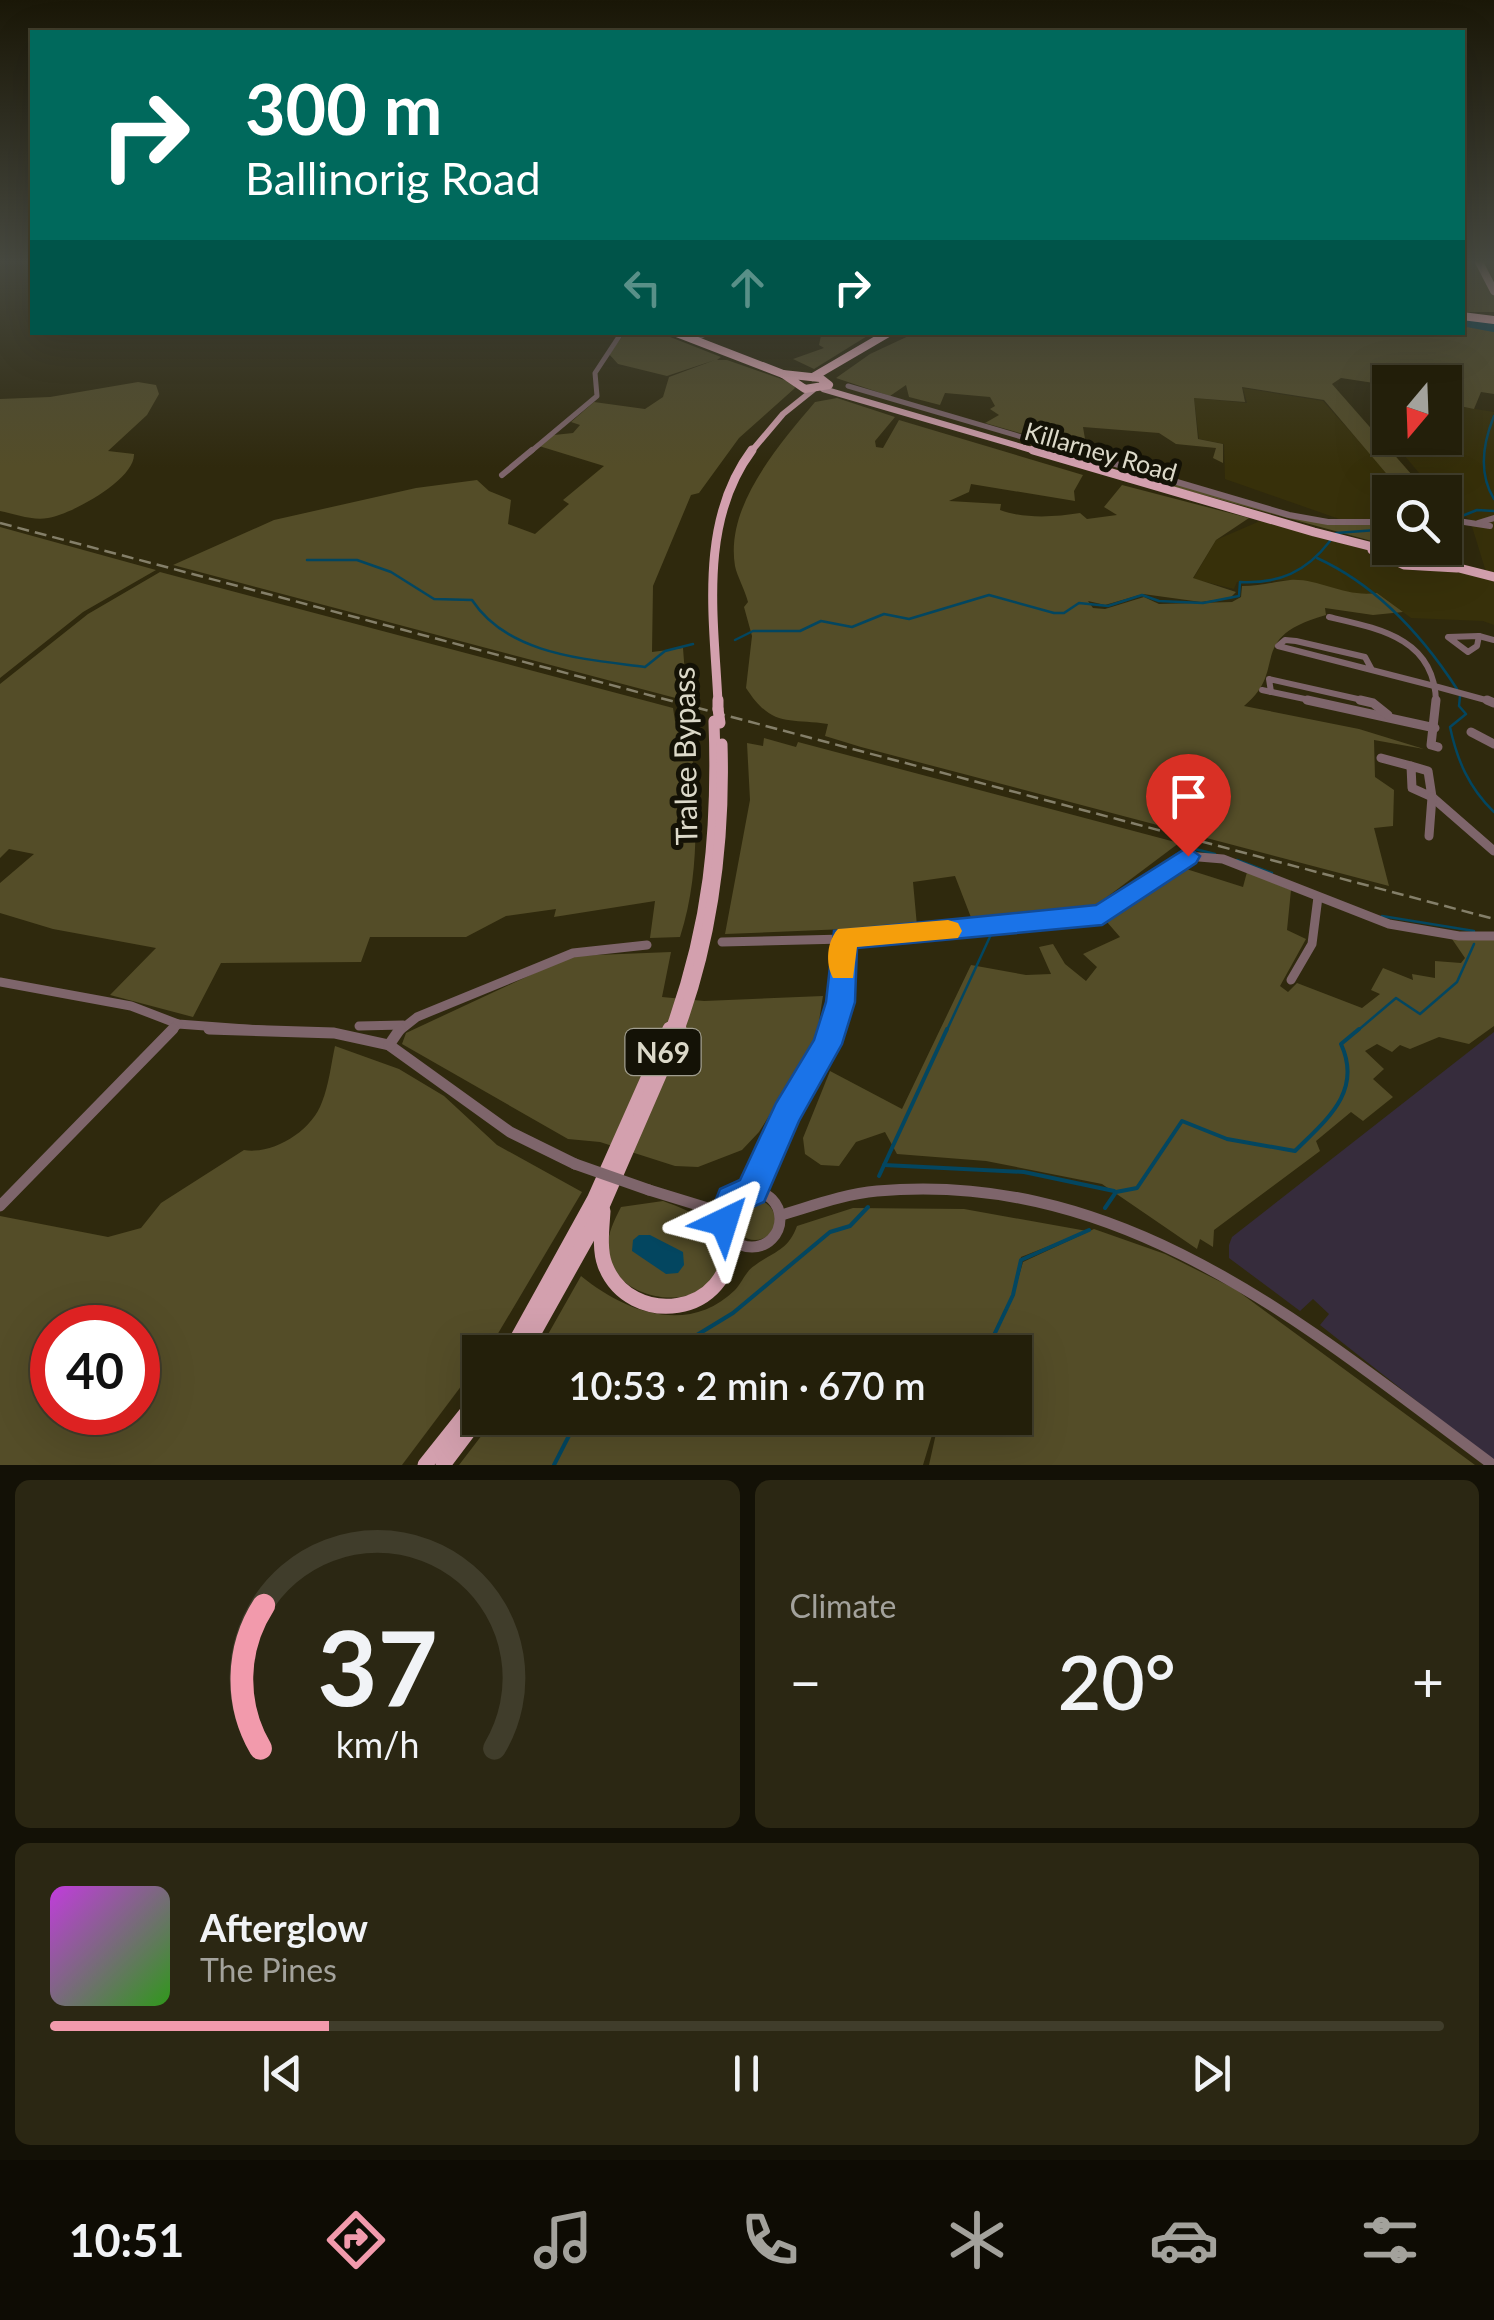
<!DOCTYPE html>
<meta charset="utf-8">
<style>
:root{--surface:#231f0a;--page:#2b2713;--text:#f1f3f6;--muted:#a3a29c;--line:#403d2b;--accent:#f29aac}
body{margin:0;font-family:Lato,sans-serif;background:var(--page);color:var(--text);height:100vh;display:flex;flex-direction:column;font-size:38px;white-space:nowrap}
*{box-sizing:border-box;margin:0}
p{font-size:32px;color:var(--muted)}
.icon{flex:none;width:55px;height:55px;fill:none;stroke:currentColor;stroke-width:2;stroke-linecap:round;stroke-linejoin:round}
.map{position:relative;height:1465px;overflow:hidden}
.side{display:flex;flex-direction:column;gap:15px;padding:15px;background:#131106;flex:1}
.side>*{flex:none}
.hud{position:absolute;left:30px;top:30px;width:1435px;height:305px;border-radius:0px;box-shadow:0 10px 40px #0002,0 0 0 2px var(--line);background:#00695c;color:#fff;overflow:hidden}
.needle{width:65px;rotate:199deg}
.fabs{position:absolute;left:1372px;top:365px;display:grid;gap:20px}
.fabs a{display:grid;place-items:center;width:90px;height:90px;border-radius:0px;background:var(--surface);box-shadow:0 10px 40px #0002,0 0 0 2px var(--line);font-size:50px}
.speed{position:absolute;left:30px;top:1305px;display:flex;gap:20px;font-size:50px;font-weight:700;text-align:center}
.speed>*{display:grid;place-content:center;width:130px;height:130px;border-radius:50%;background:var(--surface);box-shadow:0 10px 40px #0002,0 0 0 2px var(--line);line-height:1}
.speed .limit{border:15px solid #d22;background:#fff;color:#111}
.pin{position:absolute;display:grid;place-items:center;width:85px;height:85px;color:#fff;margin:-102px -42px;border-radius:50% 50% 50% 0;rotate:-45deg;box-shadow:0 0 10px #0007}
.pin .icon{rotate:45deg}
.me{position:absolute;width:110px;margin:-55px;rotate:41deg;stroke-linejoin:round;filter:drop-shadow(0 0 8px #0008)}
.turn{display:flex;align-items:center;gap:35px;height:210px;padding:0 50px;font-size:45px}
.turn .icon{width:130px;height:130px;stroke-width:2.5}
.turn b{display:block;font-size:70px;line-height:85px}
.lanes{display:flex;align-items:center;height:95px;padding:0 50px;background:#0003;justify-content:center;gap:50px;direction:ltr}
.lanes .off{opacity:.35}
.big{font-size:75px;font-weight:600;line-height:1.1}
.side .card{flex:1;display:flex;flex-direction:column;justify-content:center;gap:15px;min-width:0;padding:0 35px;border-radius:15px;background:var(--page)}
.side .dial{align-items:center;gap:0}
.dial svg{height:260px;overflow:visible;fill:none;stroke:var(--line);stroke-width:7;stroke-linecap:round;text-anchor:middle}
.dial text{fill:var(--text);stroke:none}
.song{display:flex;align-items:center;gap:30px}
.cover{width:120px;height:120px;border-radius:15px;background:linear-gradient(135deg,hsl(290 70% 55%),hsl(110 70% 35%))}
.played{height:10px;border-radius:5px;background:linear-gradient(90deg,var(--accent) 20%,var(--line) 20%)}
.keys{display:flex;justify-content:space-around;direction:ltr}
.heat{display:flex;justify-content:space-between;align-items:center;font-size:55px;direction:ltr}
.side .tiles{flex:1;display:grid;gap:15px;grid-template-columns:1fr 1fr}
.card:last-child{grid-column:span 2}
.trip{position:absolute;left:462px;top:1335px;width:570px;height:100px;border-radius:0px;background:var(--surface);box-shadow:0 10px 40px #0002,0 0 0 2px var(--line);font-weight:600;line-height:100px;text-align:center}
.tab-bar{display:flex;height:160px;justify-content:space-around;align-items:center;background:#0e0c04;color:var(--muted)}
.tab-bar .icon{width:70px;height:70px}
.tab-bar .selected{color:var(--accent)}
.tab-bar b{font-size:45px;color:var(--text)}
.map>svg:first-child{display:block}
.built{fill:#37300a}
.industrial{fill:#362c3c}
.green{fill:#544d28;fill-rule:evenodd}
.water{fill:#034660}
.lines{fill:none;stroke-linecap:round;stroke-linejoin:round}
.stream-far1{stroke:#034660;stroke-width:2.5}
.stream{stroke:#034660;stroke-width:4}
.river{stroke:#034660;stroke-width:8}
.minor-far3{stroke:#7e656b;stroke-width:5}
.minor-far2{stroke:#7e656b;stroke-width:6}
.minor-far1{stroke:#7e656b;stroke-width:9}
.minor{stroke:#7e656b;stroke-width:11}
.major-far3{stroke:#d3a0ae;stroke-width:6}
.major-far2{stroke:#d3a0ae;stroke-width:9}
.major-far1{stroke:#d3a0ae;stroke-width:11}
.major{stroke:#d3a0ae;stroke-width:15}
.highway{stroke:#f4b7c8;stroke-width:8}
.rail{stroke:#847f69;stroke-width:2.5;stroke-dasharray:12 6;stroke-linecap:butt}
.minor-bridge{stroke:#7e656b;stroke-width:11}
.major-bridge{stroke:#d3a0ae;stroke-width:11}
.route{fill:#1a73e8;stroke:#114b97;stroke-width:2.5}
.slow{fill:#f59e0b}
.labels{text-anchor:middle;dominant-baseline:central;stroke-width:10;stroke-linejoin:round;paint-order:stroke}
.far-street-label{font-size:25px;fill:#dcd9c9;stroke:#141206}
.shield{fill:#141206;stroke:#a09d8e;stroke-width:2.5}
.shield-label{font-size:28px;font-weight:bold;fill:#dcd9c9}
.street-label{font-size:30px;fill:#dcd9c9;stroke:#141206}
</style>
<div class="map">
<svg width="1494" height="1465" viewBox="0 0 1494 1465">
<rect width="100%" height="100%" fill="#2f290d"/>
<g class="built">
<path d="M1243 388 1323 401 1393 479 1400 492H1390V520L1345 521 1225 479 1224 444 1199 439 1194 398 1247 403Z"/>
<path d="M1445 404 1494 412V574L1486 572 1470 520 1445 500V492L1430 486 1388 436 1445 438Z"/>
<path d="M1260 521 1369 550 1415 571 1440 568 1494 580V625L1483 621 1411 618 1377 593 1353 595 1291 580 1237 582 1234 589 1193 579 1216 540Z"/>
</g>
<path class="industrial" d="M1494 1032V1462L1320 1325 1329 1314 1313 1299 1300 1311 1229 1258V1245L1232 1237Z"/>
<g class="green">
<rect x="1463" y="262" width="31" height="50"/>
<path d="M1468 324 1494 330V394L1481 392 1474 409 1445 403V382H1390V401L1373 395 1381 394 1374 383 1341 378 1332 384 1427 492H1402L1324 400 1242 387 1245 402 1194 398 1198 439 1223 444V463L1213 458 1216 448 1176 444 1159 433 1083 427 1085 439 1054 436V443L985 423 999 415 990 409 995 406 990 397 945 393 940 405 909 397 906 385 890 396 836 378 870 354 915 333 1462 332 1463 325Z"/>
<path d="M625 333H660L721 357 717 360H727L793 383 795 388 739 438 699 493 691 495 653 586 652 652 683 648 687 701 173 565 274 520 416 488 477 480 489 491 511 500 508 524 535 534 569 504 563 500 604 466 539 446 554 435 573 433 580 425 571 422 594 402 645 409 663 397 669 377 715 360 667 376 618 364 609 354Z"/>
<path d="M807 333H872L814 369 793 359 824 348 819 345 821 336Z"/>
<path d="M138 382 156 385 159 394 147 415 108 451 134 454C135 480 72 514 48 518 33 521 15 514 0 511V399L50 397Z"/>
<path d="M837 398 895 417 875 441 876 447 883 448 899 420 1083 475 1074 491 1075 501 971 484 969 492 949 501 1001 504 1000 510C1024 519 1055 517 1080 513L1087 519 1117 515 1104 507 1122 485 1249 518 1216 540 1193 578 1236 592 1230 598 1201 602 1143 594 1105 605 1088 601 1093 608 1105 609 1144 597 1159 604 1232 602 1241 597 1242 586C1260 586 1273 582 1290 580 1319 578 1345 598 1377 593L1403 612 1373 615 1325 608 1326 615C1244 638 1290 669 1244 706L1359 729 1424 749 1374 740 1375 777 1394 790 1393 826 1374 828 1389 886 861 747 825 736 828 724C788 718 772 728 746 688L752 636 744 607 748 602C745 590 737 576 735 566 725 506 778 446 815 402Z"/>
<path d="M1138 472 1295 518 1390 524V546L1134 476Z"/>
<path d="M0 527 156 570 83 612 0 678Z"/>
<path d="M160 572 673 708 675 721 690 727C696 798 702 869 680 937L650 938 655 901 554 917 556 909 506 916 466 937H370L361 962 221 963 193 1017 110 995 156 948 53 929 0 913V883L34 854 9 849 0 858V684L88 614Z"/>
<path d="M764 738 796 747 798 742 1179 843 1095 906 972 920 955 876 913 882 917 926 725 934 750 800 747 743 763 746Z"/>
<path d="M1180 867 1243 887 1247 872 1291 890 1287 930 1306 939 1280 986 1288 992 1297 983 1362 1008 1380 994 1371 990 1383 968 1413 980 1412 974 1435 978V961L1461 963 1465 958 1452 939 1494 940V1026L1469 1044 1439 1037 1410 1049 1400 1045 1392 1052 1377 1044 1365 1051 1384 1069 1373 1079 1393 1097 1363 1121 1351 1112 1316 1141 1320 1151 1214 1230 1213 1247 1200 1239 1197 1249 1102 1184 986 1161 897 1154 885 1132 856 1142 839 1166 821 1165 805 1154 803 1138 830 1071 902 1109 971 965 1026 975 1051 974 1039 947 1053 944 1065 964 1086 981 1097 967 1083 954 1120 937 1107 922Z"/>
<path d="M671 952 662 997 704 1001 823 996 816 1040 759 1132 742 1150 698 1167 675 1166 600 1142 568 1139 402 1044 406 1033 571 956Z"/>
<path d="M335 1046 399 1069 444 1096 497 1145 582 1192 487 1352H480V1361L402 1465H0V1216L108 1237 141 1228 161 1203 244 1150C273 1155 312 1131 322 1102 329 1085 331 1064 335 1046ZM52 1328H138V1412H52Z"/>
<circle cx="755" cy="1220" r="20"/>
<path d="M663 1201C695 1213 716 1221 730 1254 720 1266 711 1284 698 1291 669 1308 612 1291 608 1253 606 1236 614 1221 621 1207Z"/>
<path d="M853 1208 964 1209 1087 1231 1021 1257 1015 1290 1023 1262 1094 1229 1165 1254 1235 1289 1475 1465H929L937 1429 951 1424 955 1418H1015V1352H987L1014 1291 984 1352H538L581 1276C625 1312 688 1336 735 1290 742 1283 745 1272 754 1266 774 1251 788 1251 797 1226Z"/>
<path d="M495 1418H952L936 1422 923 1465H459Z"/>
</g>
<path class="water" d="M639 1235H650L683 1252 684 1265 678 1273 666 1274 632 1251 633 1240Z"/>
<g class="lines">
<g class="stream-far1">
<path d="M1494 416C1483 443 1478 473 1494 499"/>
<path d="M1457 518 1477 510 1494 511"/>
<path d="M1336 533 1390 529"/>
<path d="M1317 558C1376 585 1422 635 1457 689"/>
<path d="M307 560H357L391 572 434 599 472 600C508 655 585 659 645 667L665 651 693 644"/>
<path d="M735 640 753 631H800L821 621 852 627 884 614 909 619 989 595 1054 613H1064L1079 603 1108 606 1142 595 1159 601 1203 603 1239 596 1240 582C1279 584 1306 572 1330 541"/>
<path d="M1460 696 1459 706 1466 714 1450 727C1457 760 1469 788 1494 812"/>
<path d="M1237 860 1272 873"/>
<path d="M1382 916 1474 931"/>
<path d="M995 920 1099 909 1187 847 1215 854"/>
<path d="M946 1032 994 928"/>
<path d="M1356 1032 1396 998 1420 1014 1457 982 1474 944"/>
</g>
<g class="stream">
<path d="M884 1165 1024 1172 1114 1191"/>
<path d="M879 1176 947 1029"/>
<path d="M1105 1208 1116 1192 1137 1188 1182 1121 1227 1139 1295 1151C1326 1120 1363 1092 1341 1044L1359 1029"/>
<path d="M669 1352 733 1313 830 1232 850 1226 868 1207"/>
<path d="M986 1352 1013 1295 1021 1260 1089 1230"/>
<path d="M944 1424 955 1418"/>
<path d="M554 1465 578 1418"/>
</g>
<path class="river" d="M1462 322 1494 328"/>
<g class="minor-far3">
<path d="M692 340 710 332"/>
<path d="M848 386 1076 453"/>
<path d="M529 453 597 396 595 373 622 332"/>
</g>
<g class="minor-far2">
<path d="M1068 450 1289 515 1328 522H1390"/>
<path d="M502 475 532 450"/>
<path d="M1445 519 1490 526"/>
<path d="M1478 523 1494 518"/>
<path d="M1329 617C1381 629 1435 639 1436 702"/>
<path d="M1479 636 1494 640"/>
<path d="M1479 636 1477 646 1468 652 1448 637Z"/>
<path d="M1372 670 1365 657 1296 641 1285 640 1278 646 1438 687 1493 702"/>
<path d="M1262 690 1319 702"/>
<path d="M1271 692 1269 679 1371 702"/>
</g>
<g class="minor-far1">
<path d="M1307 700 1435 728"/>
<path d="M1360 700 1373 703 1388 715"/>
<path d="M1436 700 1431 745 1438 747"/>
<path d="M1487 700 1494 703"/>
<path d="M1471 732 1494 744"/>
<path d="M1381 758 1411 766"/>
<path d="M1411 766 1428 771 1432 797 1412 788Z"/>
<path d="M1432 797 1494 851"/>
<path d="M1429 836 1432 797"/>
<path d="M722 942 844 939 1102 915 1187 856 1223 859 1389 924 1459 936H1494"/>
<path d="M1291 980 1312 944 1318 897"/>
<path d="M0 982 131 1006 178 1024 286 1032"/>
<path d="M359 1026 403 1025"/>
<path d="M170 1032 178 1024"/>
<path d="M398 1032 417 1017 573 953 647 945"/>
<path d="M831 1032 840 1002 844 939"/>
</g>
<g class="minor">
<path d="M209 1029 334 1033 389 1045 510 1132 575 1164"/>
<path d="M389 1045 400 1029"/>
<path d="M649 1190 724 1213"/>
<circle cx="752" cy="1219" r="28"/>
<path d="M752 1191 832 1029"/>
<path d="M0 1206 173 1029"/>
<path d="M781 1215C812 1206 844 1194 877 1191 1124 1169 1307 1327 1493 1465"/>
</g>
<g class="major-far3">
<path d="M823 389 1042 453"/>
<path d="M750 453 783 414 813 390"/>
</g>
<g class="major-far2">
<path d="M1033 450 1314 532 1377 548H1396"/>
<path d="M1403 548 1435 561"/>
<path d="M1372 550 1404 565 1457 568"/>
<path d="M1451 566 1494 577"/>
<path d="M718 702C714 619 698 522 752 450"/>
</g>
<g class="major-far1">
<path d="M718 700V709"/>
<path d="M670 1032C709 925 718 834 714 721"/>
<path d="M678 1032C713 939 725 843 722 744"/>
</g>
<g class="major">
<path d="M603 1211C602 1228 599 1249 605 1265 629 1328 733 1319 731 1237"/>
<path d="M510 1352 594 1200 670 1029"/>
<path d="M523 1352 593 1227 679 1029"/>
<path d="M425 1465 480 1396"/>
<path d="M443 1465 480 1416"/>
</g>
<g class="highway">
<path d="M1479 262 1494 291"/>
<path d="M1462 316 1494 320"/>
<path d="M674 332 783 374"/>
<path d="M783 374 820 378 829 385 805 389Z"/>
<path d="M813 377 890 332"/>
</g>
<path class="rail" d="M0 523 1494 919"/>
<path class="minor-bridge" d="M575 1164 649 1190"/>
<path class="major-bridge" d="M718 709 720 723"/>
</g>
<linearGradient id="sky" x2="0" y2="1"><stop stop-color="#1a1707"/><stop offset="0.56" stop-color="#474940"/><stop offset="1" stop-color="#474940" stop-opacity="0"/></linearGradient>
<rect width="1494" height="467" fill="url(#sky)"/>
<path class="route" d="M1188 847 1200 856 1196 863 1102 925 857 948 855 1002 842 1044 799 1121 764 1202 744 1211 736 1233 724 1238 712 1233 707 1222 720 1189 740 1180 776 1103 814 1040 826 1002 834 931 1096 905Z"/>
<path class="slow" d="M948 920 958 923 962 931 958 938 857 947 853 978H833C825 963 827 941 838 929Z"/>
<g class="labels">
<g class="far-street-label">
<text transform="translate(1101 451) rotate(16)">Killarney Road</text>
</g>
<rect class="shield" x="625.5" y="1029" width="75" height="46" rx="8"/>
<g class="shield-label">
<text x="663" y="1052">N69</text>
</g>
<g class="street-label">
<text transform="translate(684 756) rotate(-91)">Tralee Bypass</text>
</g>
</g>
</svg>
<div class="fabs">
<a><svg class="needle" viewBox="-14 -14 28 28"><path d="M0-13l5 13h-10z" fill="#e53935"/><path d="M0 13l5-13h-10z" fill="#a3a29c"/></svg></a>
<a><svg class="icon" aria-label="search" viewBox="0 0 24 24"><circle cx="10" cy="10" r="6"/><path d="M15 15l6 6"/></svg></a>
</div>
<div class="speed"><div class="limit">40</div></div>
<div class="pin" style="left:1188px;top:856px;background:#d93025"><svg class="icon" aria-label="arrive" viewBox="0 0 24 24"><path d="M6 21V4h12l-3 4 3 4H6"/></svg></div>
<svg class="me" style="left:724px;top:1222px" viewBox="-20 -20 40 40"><path d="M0-17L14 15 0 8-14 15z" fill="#1a73e8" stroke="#fff" stroke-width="4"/></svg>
<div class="trip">10:53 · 2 min · 670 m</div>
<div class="hud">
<div class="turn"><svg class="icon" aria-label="right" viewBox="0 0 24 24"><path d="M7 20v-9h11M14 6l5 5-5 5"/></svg><div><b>300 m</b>Ballinorig Road</div></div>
<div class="lanes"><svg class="icon off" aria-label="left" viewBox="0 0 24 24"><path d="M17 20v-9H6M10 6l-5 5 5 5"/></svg><svg class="icon off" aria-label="ahead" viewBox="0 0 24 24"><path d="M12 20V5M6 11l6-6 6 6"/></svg><svg class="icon" aria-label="right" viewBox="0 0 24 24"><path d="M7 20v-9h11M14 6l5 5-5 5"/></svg></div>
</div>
</div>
<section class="side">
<div class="tiles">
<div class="card dial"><svg viewBox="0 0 100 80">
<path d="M14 69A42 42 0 1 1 86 69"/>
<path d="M14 69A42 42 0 0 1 15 25" stroke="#f29aac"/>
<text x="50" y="56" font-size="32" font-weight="700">37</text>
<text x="50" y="72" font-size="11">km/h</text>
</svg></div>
<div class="card"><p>Climate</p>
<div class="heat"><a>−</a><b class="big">20°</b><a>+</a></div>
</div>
<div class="card">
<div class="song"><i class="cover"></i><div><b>Afterglow</b><p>The Pines</p></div></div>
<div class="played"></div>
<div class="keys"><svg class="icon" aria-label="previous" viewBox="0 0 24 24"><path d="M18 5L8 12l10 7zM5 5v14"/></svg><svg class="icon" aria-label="pause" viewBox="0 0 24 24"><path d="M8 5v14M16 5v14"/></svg><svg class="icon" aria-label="next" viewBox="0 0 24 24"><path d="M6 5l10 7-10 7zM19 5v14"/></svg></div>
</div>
</div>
</section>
<nav class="tab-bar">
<b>10:51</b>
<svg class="icon selected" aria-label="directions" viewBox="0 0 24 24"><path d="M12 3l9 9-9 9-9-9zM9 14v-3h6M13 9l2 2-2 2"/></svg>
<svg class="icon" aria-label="music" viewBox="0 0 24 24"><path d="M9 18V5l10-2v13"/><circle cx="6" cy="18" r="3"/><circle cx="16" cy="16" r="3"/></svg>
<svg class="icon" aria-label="phone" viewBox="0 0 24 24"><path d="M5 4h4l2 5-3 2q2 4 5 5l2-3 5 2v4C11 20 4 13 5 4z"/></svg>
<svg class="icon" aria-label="climate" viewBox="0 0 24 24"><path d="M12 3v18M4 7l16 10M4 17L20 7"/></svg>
<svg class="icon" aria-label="car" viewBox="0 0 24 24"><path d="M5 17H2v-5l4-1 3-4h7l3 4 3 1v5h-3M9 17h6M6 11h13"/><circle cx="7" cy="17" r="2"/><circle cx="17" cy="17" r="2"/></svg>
<svg class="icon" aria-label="filters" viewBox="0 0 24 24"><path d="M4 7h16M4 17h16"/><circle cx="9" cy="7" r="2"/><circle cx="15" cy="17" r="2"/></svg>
</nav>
